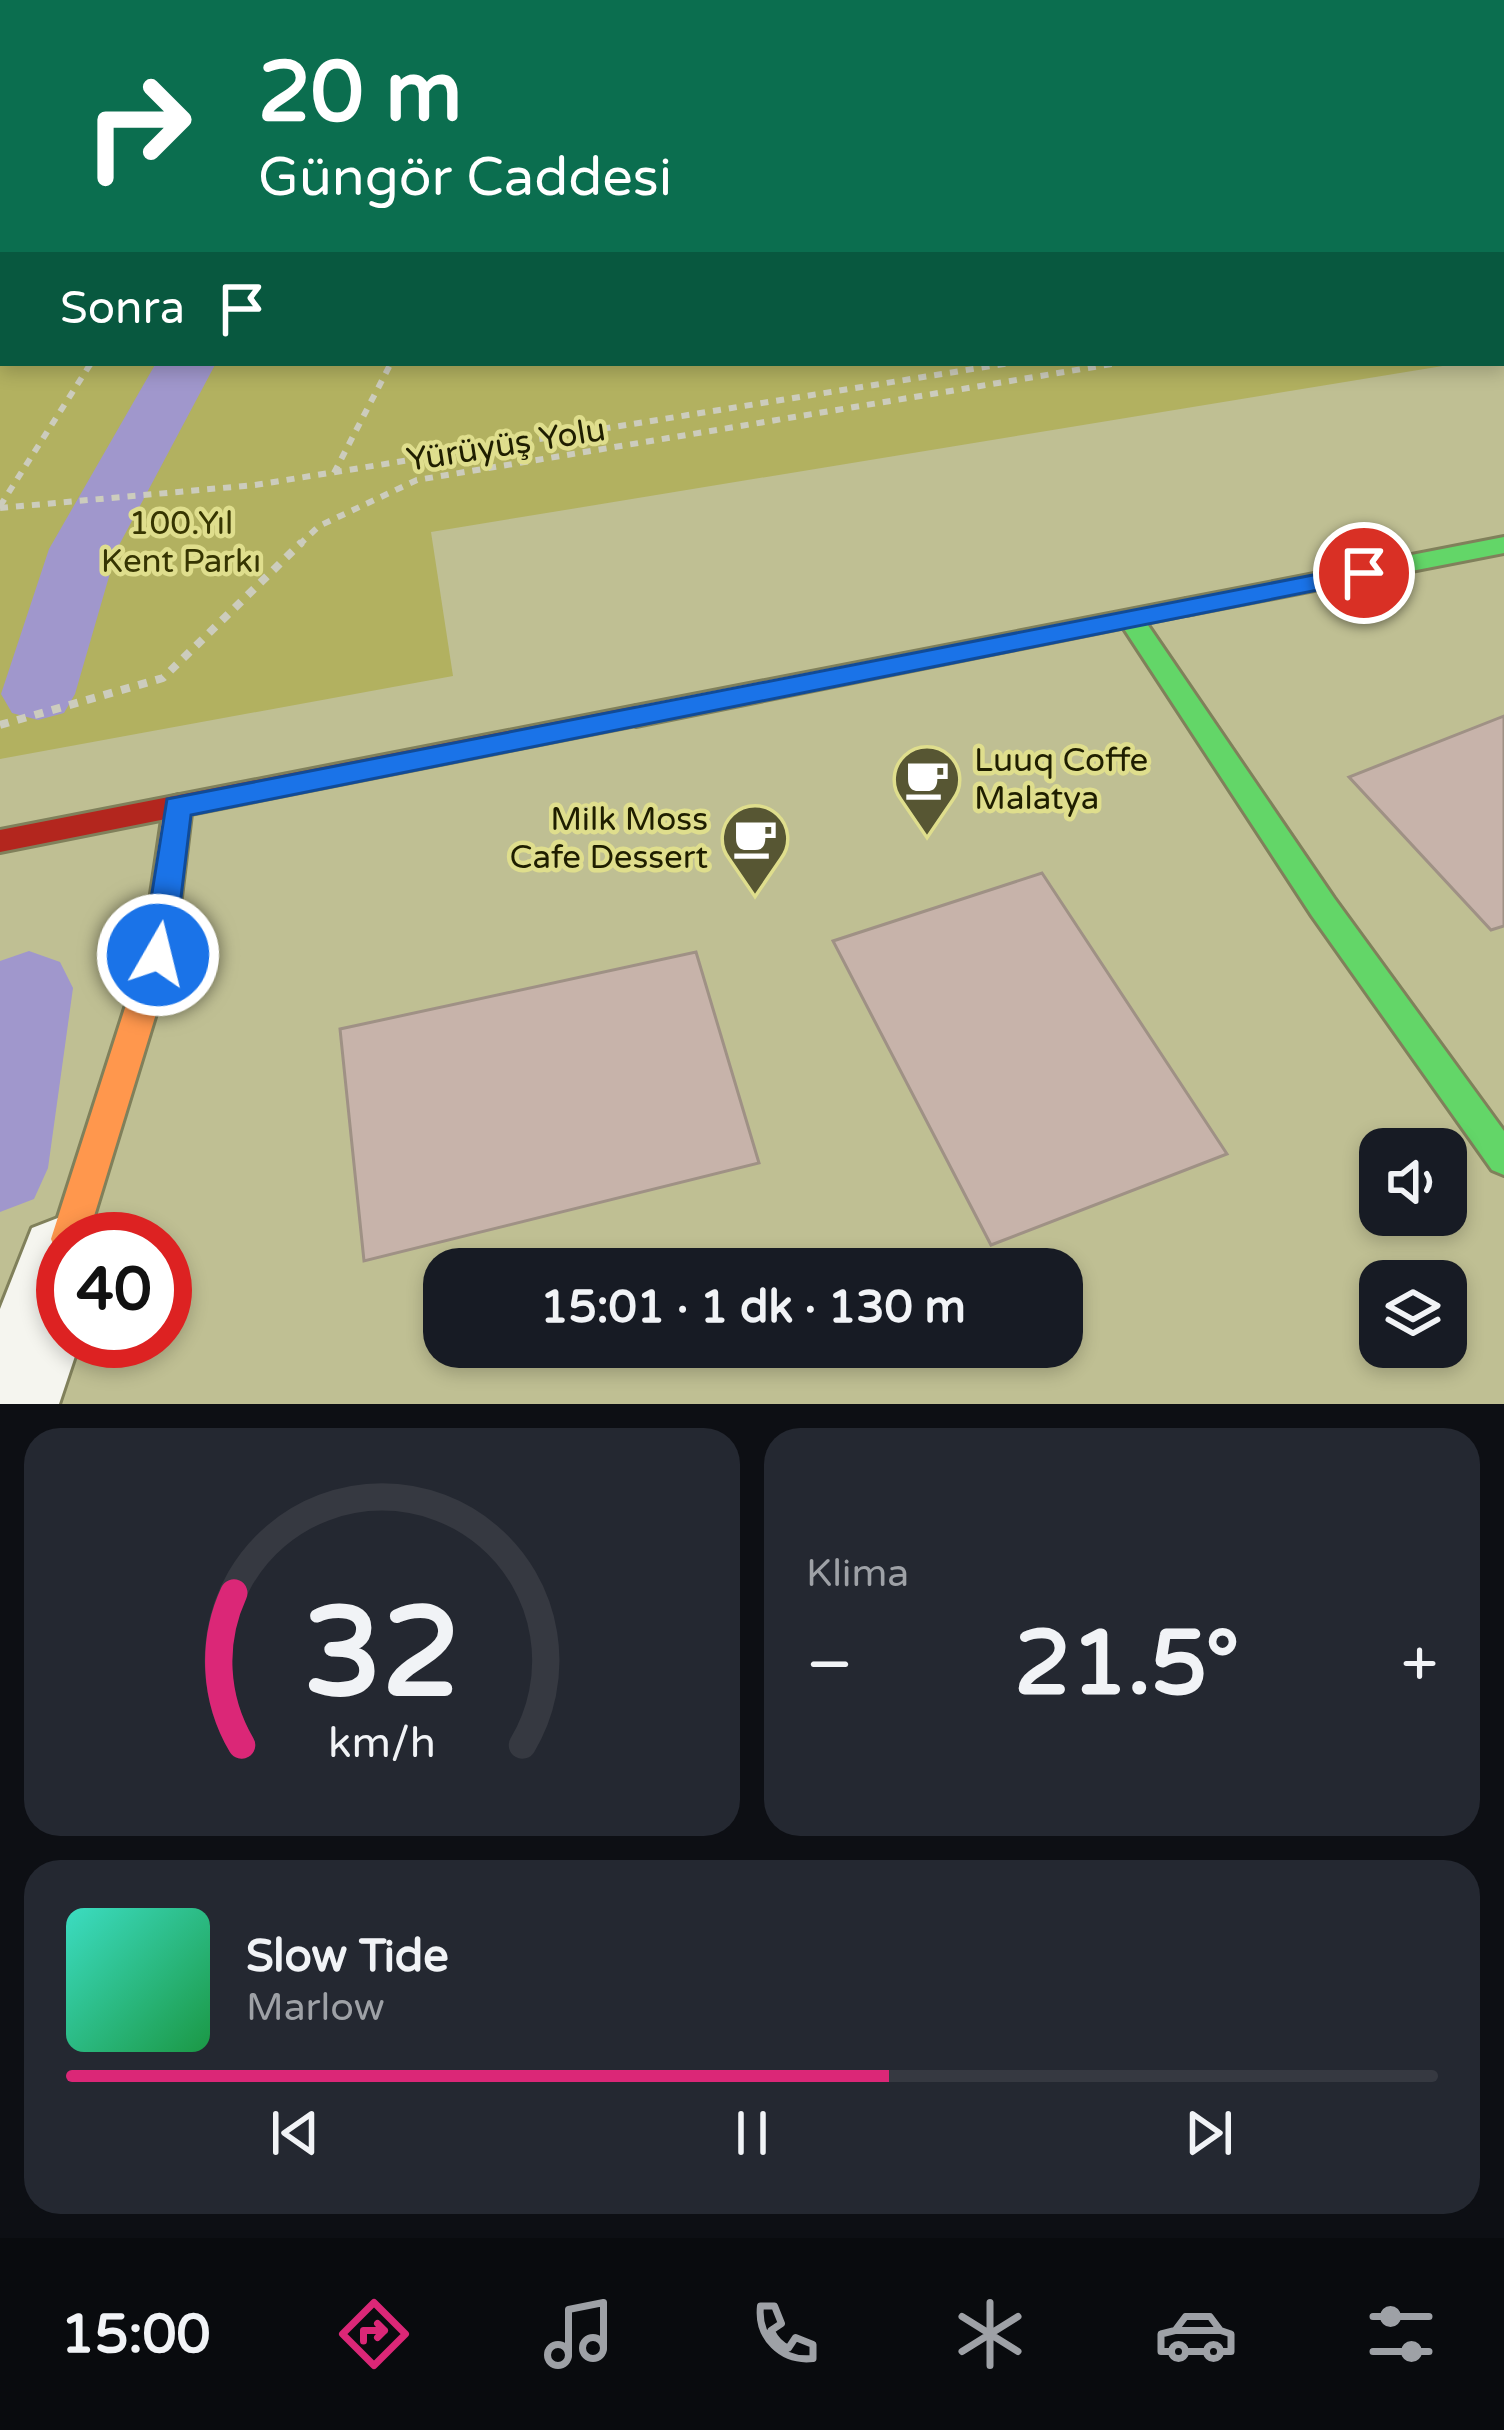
<!DOCTYPE html>
<html lang="tr">
<meta charset="utf-8">
<style>
:root{--surface:#171b24;--page:#242831;--text:#f1f3f6;--muted:#9ea1a6;--line:#363941;--accent:#db2777}
body{margin:0;font-family:"Varela Round",sans-serif;background:var(--page);color:var(--text);height:100vh;display:flex;flex-direction:column;font-size:45px;white-space:nowrap}
*{box-sizing:border-box;margin:0}
p{font-size:39px;color:var(--muted)}
.icon{flex:none;width:66px;height:66px;fill:none;stroke:currentColor;stroke-width:2;stroke-linecap:round;stroke-linejoin:round}
.map{position:relative;height:1404px;overflow:hidden}
.panel{display:flex;flex-direction:column;gap:24px;padding:24px;background:#0d0f14;flex:1}
.panel>*{flex:none}
.top-card{position:absolute;left:0px;top:0px;width:1506px;height:366px;box-shadow:0 6px 18px #0003;background:#0b6e4f;color:#fff;overflow:hidden}
.tools{position:absolute;left:1359px;top:1128px;display:grid;gap:24px}
.tools a{display:grid;place-items:center;width:108px;height:108px;border-radius:24px;background:var(--surface);box-shadow:0 6px 18px #0003;font-size:60px}
.speed{position:absolute;left:36px;top:1212px;display:flex;gap:24px;font-size:60px;font-weight:700;text-align:center}
.speed>*{display:grid;place-content:center;width:156px;height:156px;border-radius:50%;background:var(--surface);box-shadow:0 6px 18px #0003;line-height:1}
.speed .limit{border:18px solid #d22;background:#fff;color:#111}
.pin{position:absolute;display:grid;place-items:center;width:102px;height:102px;color:#fff;margin:-51px;border:6px solid #fff;border-radius:50%;box-shadow:0 3px 12px #0007}
.me{position:absolute;width:132px;margin:-66px;rotate:8deg;stroke-linejoin:round;filter:drop-shadow(0 0 9px #0008)}
.turn{display:flex;align-items:center;gap:42px;height:252px;padding:0 60px;font-size:54px}
.turn .icon{width:156px;height:156px;stroke-width:2.5}
.turn b{display:block;font-size:84px;line-height:102px}
.then{display:flex;align-items:center;height:114px;padding:0 60px;background:#0003;gap:24px;font-size:45px}
.big{font-size:90px;font-weight:700;line-height:1.1}
.panel .tile{flex:1;display:flex;flex-direction:column;justify-content:center;gap:18px;min-width:0;padding:0 42px;border-radius:36px;background:var(--page)}
.panel .dial{align-items:center;gap:0}
.dial svg{height:312px;overflow:visible;fill:none;stroke:var(--line);stroke-width:7;stroke-linecap:round;text-anchor:middle}
.dial text{fill:var(--text);stroke:none}
.song{display:flex;align-items:center;gap:36px}
.cover{width:144px;height:144px;border-radius:18px;background:linear-gradient(135deg,hsl(170 70% 55%),hsl(140 70% 35%))}
.played{height:12px;border-radius:6px;background:linear-gradient(90deg,var(--accent) 60%,var(--line) 60%)}
.keys{display:flex;justify-content:space-around;direction:ltr}
.heat{display:flex;justify-content:space-between;align-items:center;font-size:66px;direction:ltr}
.panel .tiles{flex:1;display:grid;gap:24px;grid-template-columns:1fr 1fr}
.tile:last-child{grid-column:span 2}
.trip{position:absolute;left:423px;top:1248px;width:660px;height:120px;border-radius:36px;background:var(--surface);box-shadow:0 6px 18px #0003;font-weight:700;line-height:120px;text-align:center}
.menu{display:flex;height:192px;justify-content:space-around;align-items:center;background:#090b0e;color:var(--muted)}
.menu .icon{width:84px;height:84px}
.menu .selected{color:var(--accent)}
.menu b{font-size:54px;color:var(--text)}
.map>svg:first-child{display:block}
.green{fill:#b2b160}
.lines{fill:none;stroke-linecap:round;stroke-linejoin:round}
.canal{fill:#a097cc;fill-rule:evenodd}
.building{fill:#c7b3aa;stroke:#9f9185;stroke-width:3}
.street-casing{stroke:#80805b;stroke-width:6}
.fast-casing{stroke:#80805b;stroke-width:6}
.slow-casing{stroke:#80805b;stroke-width:6}
.jam-casing{stroke:#80805b;stroke-width:6}
.path-far2{stroke:#ccccbd;stroke-width:4.5;stroke-dasharray:6 6;stroke-linecap:butt}
.path-far1{stroke:#ccccbd;stroke-width:6;stroke-dasharray:8 8;stroke-linecap:butt}
.path{stroke:#ccccbd;stroke-width:8;stroke-dasharray:9 9;stroke-linecap:butt}
.street{fill:#f5f5ef;fill-rule:evenodd}
.fast{fill:#63d668;fill-rule:evenodd}
.slow{fill:#ff974d;fill-rule:evenodd}
.jam{fill:#b3261e;fill-rule:evenodd}
.route{fill:#1a73e8;stroke:#114b97;stroke-width:3}
.labels{text-anchor:middle;dominant-baseline:central;stroke-width:9;stroke-linejoin:round;paint-order:stroke}
.street-label{font-size:33px;fill:#1f1e00;stroke:#dfde8d}
.park-label{font-size:33px;fill:#363502;stroke:#dfde8d}
.poi-label{font-size:33px;fill:#1f1e00;stroke:#dfde8d;text-anchor:start}
</style>
<div class="map">
<svg width="1504" height="1404" viewBox="0 0 1504 1404">
<rect width="100%" height="100%" fill="#bfbf93"/>
<path class="green" d="M0 0H1504V356L1503 3H3V363H1461L431 532 453 676 0 759Z"/>
<g class="lines">
<g class="canal">
<path d="M156 363H216L117 549 75 694 64 713 38 720 12 713 1 694 49 549Z"/>
<path d="M29 951 60 962 73 988 48 1168 34 1199 0 1212V961Z"/>
</g>
</g>
<g class="building">
<path d="M1504 716V926L1491 930 1349 777Z"/>
<path d="M1042 873 1227 1154 991 1245 833 941Z"/>
<path d="M696 952 759 1163 364 1261 340 1029Z"/>
</g>
<g class="lines">
<g class="street-casing">
<g id="street">
<path d="M81 0H123L79 3Z"/>
<path d="M1111 0H1164L1166 3H1113Z"/>
<path d="M3 42V67L0 68V43Z"/>
<rect x="1503" y="54" width="1" height="24"/>
<path d="M63 1216 94 1228 99 1239H63V1341H80L59 1404H0V1309L32 1228Z"/>
</g>
</g>
<g class="fast-casing">
<g id="fast">
<path d="M1504 537V553L1186 615 1173 607 1186 599Z"/>
<path d="M1132 612 1141 615 1334 898 1504 1131V1175L1492 1170 1312 916 1119 621Z"/>
</g>
</g>
<g class="slow-casing">
<g id="slow">
<path d="M1186 599 1199 607 1195 613 636 726 622 716 636 706Z"/>
<path d="M178 795 188 798 192 806 174 955 87 1239H63V1254L56 1251 51 1239 142 955 164 806 168 798Z"/>
</g>
</g>
<g class="jam-casing">
<path id="jam" d="M636 706 650 716 646 723 0 852V830Z"/>
</g>
<g class="path-far2">
<path d="M281 0 295 3"/>
<path d="M1245 0 1272 3"/>
<path d="M1366 3 1389 0"/>
</g>
<g class="path-far1">
<path d="M334 473 391 363"/>
<path d="M0 506 91 363"/>
<path d="M0 508 255 485 1010 363"/>
<path d="M299 545 319 526 417 480 1118 363"/>
</g>
<path class="path" d="M0 725 163 678 302 542"/>
<use href="#street" class="street"/>
<use href="#fast" class="fast"/>
<use href="#slow" class="slow"/>
<use href="#jam" class="jam"/>
</g>
<path class="route" d="M1364 565 1377 573 1373 579 191 815 174 955 169 964 158 968 147 964 142 955 167 799Z"/>
<defs>
<g id="cafe-pin" transform="scale(3.45)"><path d="M0 17L-7.5 6A9.5 9.5 0 1 1 7.5 6Z" fill="#575633" stroke="#dfde8d"/><path d="M-5.5-4.5H6V0H3Q3 3.5 0 3.5H-2.5Q-5.5 3.5-5.5 0ZM3-3.2v2h1.7v-2ZM-6 4.5H4V6H-6Z" fill="#fff"/></g>
</defs>
<g fill-rule="evenodd">
<use href="#cafe-pin" x="927" y="779"/>
<use href="#cafe-pin" x="755" y="838"/>
</g>
<g class="labels">
<g class="street-label">
<text transform="translate(506 445) rotate(-9)">Yürüyüş Yolu</text>
</g>
<g class="park-label">
<text x="181" y="523">100.Yıl<tspan x="181" dy="38">Kent Parkı</tspan></text>
</g>
<g class="poi-label">
<text x="974" y="760">Luuq Coffe<tspan x="974" dy="38">Malatya</tspan></text>
<text x="708" y="819" text-anchor="end">Milk Moss<tspan x="708" dy="38">Cafe Dessert</tspan></text>
</g>
</g>
</svg>
<div class="tools">
<a><svg class="icon" aria-label="sound" viewBox="0 0 24 24"><path d="M4 9h4l5-4v14l-5-4H4zM17 9q2 3 0 6"/></svg></a>
<a><svg class="icon" aria-label="layers" viewBox="0 0 24 24"><path d="M12 4l9 5-9 5-9-5zM3 14l9 5 9-5"/></svg></a>
</div>
<div class="speed"><div class="limit">40</div></div>
<div class="pin" style="left:1364px;top:573px;background:#d93025"><svg class="icon" aria-label="arrive" viewBox="0 0 24 24"><path d="M6 21V4h12l-3 4 3 4H6"/></svg></div>
<svg class="me" style="left:158px;top:955px" viewBox="-20 -20 40 40"><circle r="17" fill="#1a73e8" stroke="#fff" stroke-width="3"/><path d="M0-11L8 9 0 5-8 9z" fill="#fff"/></svg>
<div class="trip">15:01 · 1 dk · 130 m</div>
<div class="top-card">
<div class="turn"><svg class="icon" aria-label="right" viewBox="0 0 24 24"><path d="M7 20v-9h11M14 6l5 5-5 5"/></svg><div><b>20 m</b>Güngör Caddesi</div></div>
<div class="then">Sonra<svg class="icon" aria-label="arrive" viewBox="0 0 24 24"><path d="M6 21V4h12l-3 4 3 4H6"/></svg></div>
</div>
</div>
<section class="panel">
<div class="tiles">
<div class="tile dial"><svg viewBox="0 0 100 80">
<path d="M14 69A42 42 0 1 1 86 69"/>
<path d="M14 69A42 42 0 0 1 12 30" stroke="#db2777"/>
<text x="50" y="56" font-size="32" font-weight="700">32</text>
<text x="50" y="72" font-size="11">km/h</text>
</svg></div>
<div class="tile"><p>Klima</p>
<div class="heat"><a>−</a><b class="big">21.5°</b><a>+</a></div>
</div>
<div class="tile">
<div class="song"><i class="cover"></i><div><b>Slow Tide</b><p>Marlow</p></div></div>
<div class="played"></div>
<div class="keys"><svg class="icon" aria-label="previous" viewBox="0 0 24 24"><path d="M18 5L8 12l10 7zM5 5v14"/></svg><svg class="icon" aria-label="pause" viewBox="0 0 24 24"><path d="M8 5v14M16 5v14"/></svg><svg class="icon" aria-label="next" viewBox="0 0 24 24"><path d="M6 5l10 7-10 7zM19 5v14"/></svg></div>
</div>
</div>
</section>
<nav class="menu">
<b>15:00</b>
<svg class="icon selected" aria-label="directions" viewBox="0 0 24 24"><path d="M12 3l9 9-9 9-9-9zM9 14v-3h6M13 9l2 2-2 2"/></svg>
<svg class="icon" aria-label="music" viewBox="0 0 24 24"><path d="M9 18V5l10-2v13"/><circle cx="6" cy="18" r="3"/><circle cx="16" cy="16" r="3"/></svg>
<svg class="icon" aria-label="phone" viewBox="0 0 24 24"><path d="M5 4h4l2 5-3 2q2 4 5 5l2-3 5 2v4C11 20 4 13 5 4z"/></svg>
<svg class="icon" aria-label="climate" viewBox="0 0 24 24"><path d="M12 3v18M4 7l16 10M4 17L20 7"/></svg>
<svg class="icon" aria-label="car" viewBox="0 0 24 24"><path d="M5 17H2v-5l4-1 3-4h7l3 4 3 1v5h-3M9 17h6M6 11h13"/><circle cx="7" cy="17" r="2"/><circle cx="17" cy="17" r="2"/></svg>
<svg class="icon" aria-label="filters" viewBox="0 0 24 24"><path d="M4 7h16M4 17h16"/><circle cx="9" cy="7" r="2"/><circle cx="15" cy="17" r="2"/></svg>
</nav>
